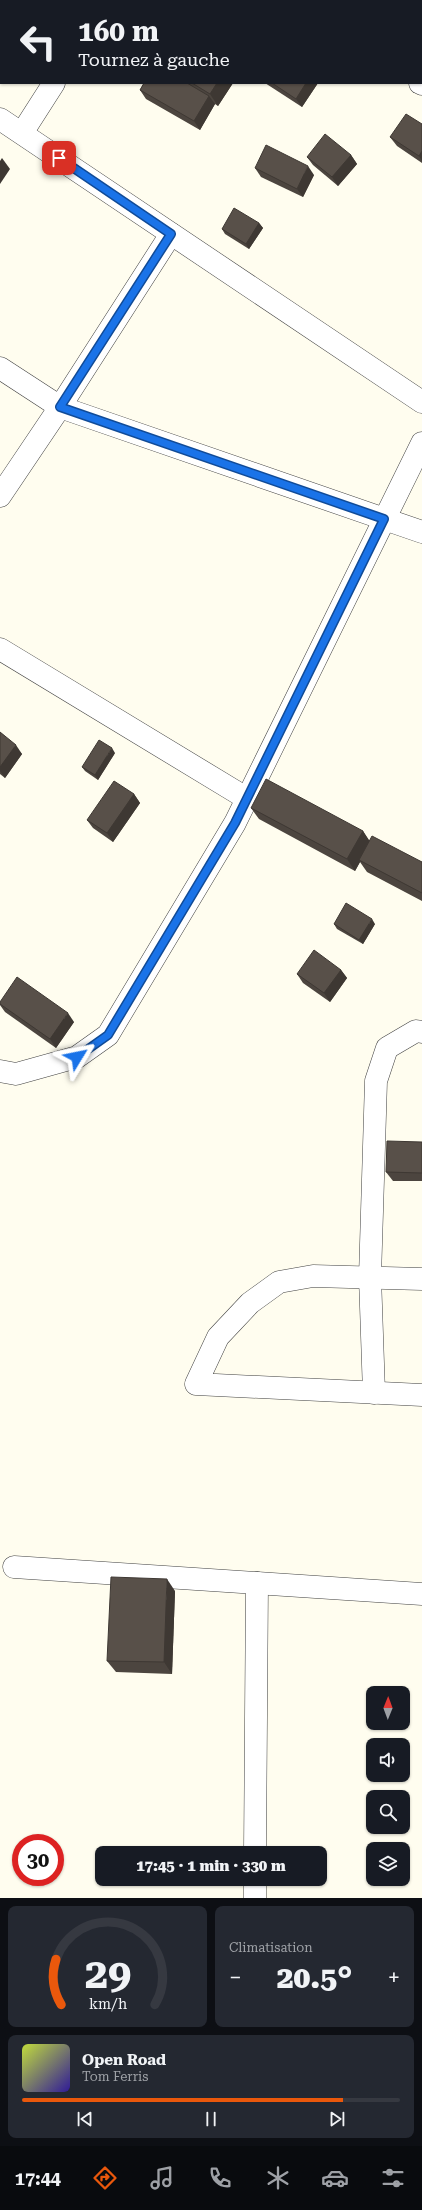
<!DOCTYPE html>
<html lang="fr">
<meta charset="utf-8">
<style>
:root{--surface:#171b24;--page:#242831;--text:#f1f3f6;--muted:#9ea1a6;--line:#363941;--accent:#ea580c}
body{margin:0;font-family:"Roboto Serif",serif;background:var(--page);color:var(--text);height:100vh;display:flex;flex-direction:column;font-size:15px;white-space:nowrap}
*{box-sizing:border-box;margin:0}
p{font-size:13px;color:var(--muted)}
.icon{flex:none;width:22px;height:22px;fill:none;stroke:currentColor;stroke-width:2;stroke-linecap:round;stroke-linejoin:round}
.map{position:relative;height:1898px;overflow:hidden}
.panel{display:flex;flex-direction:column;gap:8px;padding:8px;background:#0d0f14;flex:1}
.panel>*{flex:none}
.banner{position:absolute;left:0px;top:0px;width:422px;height:84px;box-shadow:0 1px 3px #0004;background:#171b24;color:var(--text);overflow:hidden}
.needle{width:26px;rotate:1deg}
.tools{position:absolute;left:366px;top:1686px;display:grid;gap:8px}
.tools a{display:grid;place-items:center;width:44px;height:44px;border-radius:8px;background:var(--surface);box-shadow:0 1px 3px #0004;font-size:20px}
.speed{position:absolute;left:12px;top:1834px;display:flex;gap:8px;font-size:20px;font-weight:700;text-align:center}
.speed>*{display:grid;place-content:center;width:52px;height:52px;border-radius:50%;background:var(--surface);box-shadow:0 1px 3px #0004;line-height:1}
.speed .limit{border:6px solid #d22;background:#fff;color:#111}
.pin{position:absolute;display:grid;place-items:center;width:34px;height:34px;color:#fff;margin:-17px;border-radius:8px;box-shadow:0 2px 6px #0006}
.me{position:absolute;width:44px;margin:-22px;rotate:55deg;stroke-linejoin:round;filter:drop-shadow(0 0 3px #0008)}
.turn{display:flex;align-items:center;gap:14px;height:84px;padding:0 12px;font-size:18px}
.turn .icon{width:52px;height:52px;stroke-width:2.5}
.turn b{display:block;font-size:28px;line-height:34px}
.big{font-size:30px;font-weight:800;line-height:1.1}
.panel .card{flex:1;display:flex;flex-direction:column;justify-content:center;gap:6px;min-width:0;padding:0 14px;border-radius:8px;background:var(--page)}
.panel .dial{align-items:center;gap:0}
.dial svg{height:104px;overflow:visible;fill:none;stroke:var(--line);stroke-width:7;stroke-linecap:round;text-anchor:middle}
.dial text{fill:var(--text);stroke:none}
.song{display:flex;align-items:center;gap:12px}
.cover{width:48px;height:48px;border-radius:6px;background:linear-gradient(135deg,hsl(70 70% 55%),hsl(250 70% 35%))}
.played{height:4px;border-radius:2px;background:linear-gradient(90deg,var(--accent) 85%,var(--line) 85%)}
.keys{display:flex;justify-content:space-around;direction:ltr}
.heat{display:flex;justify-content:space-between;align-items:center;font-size:22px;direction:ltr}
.panel .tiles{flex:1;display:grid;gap:8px;grid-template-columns:1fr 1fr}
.card:last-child{grid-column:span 2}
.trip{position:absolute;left:95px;top:1846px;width:232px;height:40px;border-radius:8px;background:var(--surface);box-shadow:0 1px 3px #0004;font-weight:800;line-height:40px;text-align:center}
.menu{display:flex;height:64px;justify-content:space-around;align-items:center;background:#090b0e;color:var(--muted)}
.menu .icon{width:28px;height:28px}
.menu .on{color:var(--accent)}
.menu b{font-size:18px;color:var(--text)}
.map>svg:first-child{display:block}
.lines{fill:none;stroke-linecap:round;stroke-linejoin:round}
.minor-casing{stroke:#414141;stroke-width:23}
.minor{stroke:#fff;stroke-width:22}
.wall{fill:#4c453f}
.shaded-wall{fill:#3e3833}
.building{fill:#585049;stroke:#3e3833}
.route-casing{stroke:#114b97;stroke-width:10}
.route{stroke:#1a73e8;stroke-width:7}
</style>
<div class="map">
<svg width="422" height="1898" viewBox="0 0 422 1898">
<rect width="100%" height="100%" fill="#fffdef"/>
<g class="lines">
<g class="minor-casing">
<g id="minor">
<path d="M298 0 299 1"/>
<path d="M107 1 108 0"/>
<path d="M342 1 343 0"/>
<path d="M420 83 422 84"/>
<path d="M0 119 422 402"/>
<path d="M22 133 54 83"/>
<path d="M0 368 60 407 422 532"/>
<path d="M0 496 60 407 171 234"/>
<path d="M0 649 246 798"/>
<path d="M0 1071 16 1074 77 1057 108 1035 235 823 422 443"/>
<path d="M422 1279 313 1276 279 1282 250 1303 218 1337 196 1384 422 1395"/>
<path d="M374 1393 370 1277 376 1081 387 1048 416 1031 422 1032"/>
<path d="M14 1567 422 1594"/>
<path d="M255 1853 257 1583"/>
<path d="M255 1898V1879"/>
</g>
</g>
<use href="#minor" class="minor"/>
</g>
<g class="wall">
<path d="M144 83H233L218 106 215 104 200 130 146 99 140 90Z"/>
<path d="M265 83H318L302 107Z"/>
<path d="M422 124V163L397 146 390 137Z"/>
<path d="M351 155 357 164 338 186 313 165 307 157Z"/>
<path d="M255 168 314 175 303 197 261 177Z"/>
<path d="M259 223 263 228 249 249 225 234 222 229Z"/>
<path d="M0 732 22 754 5 778 0 774Z"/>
<path d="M115 753 98 780 85 771 82 767Z"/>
<path d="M134 794 140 803 113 842 93 828 87 820Z"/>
<path d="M251 808 363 831 369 841 422 862V901L367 872 360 862 355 871 259 819Z"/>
<path d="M334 924H375L363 944 337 929Z"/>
<path d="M341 970 347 978 330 1002 303 983 297 974Z"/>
<path d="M0 1002 74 1022 56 1048 5 1012 0 1005Z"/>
<path d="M422 1142V1181H393L386 1172Z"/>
<path d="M175 1591 172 1674 116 1672 107 1661Z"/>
</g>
<g class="shaded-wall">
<path d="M217 83H233L218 106 210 94Z"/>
<path d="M306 83H318L302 107 296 99Z"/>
<path d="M209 96 215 104 200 130 194 121Z"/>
<path d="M422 151V161L419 156Z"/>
<path d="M351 155 357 164 338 186 332 177Z"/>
<path d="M2 158 10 169 0 184V161Z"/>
<path d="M308 166 314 175 303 197 297 189Z"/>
<path d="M259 223 263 228 249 249 246 244Z"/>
<path d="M16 745 22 754 5 778 0 771V767Z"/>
<path d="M112 748 115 753 98 780 95 775Z"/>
<path d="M134 794 140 803 113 842 107 833Z"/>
<path d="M363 831 371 843 359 860 360 862 355 871 347 859Z"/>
<path d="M372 919 375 924 363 944 359 940Z"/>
<path d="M341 970 347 978 330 1002 324 993Z"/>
<path d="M68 1013 74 1022 56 1048 50 1039Z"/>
<path d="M167 1579 175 1591 172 1674 164 1662Z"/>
</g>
<g class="building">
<path d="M144 83H187L209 96 194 121 140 90Z"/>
<path d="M192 83H217L210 94Z"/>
<path d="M272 83H306L296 99Z"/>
<path d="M406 114 422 124V151L419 156 390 137Z"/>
<path d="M325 134 351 155 332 177 307 157Z"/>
<path d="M266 145 308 166 297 189 255 168Z"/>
<path d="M234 208 259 223 246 244 222 229Z"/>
<path d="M0 732 16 745 0 767Z"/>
<path d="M99 740 112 748 95 775 82 767Z"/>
<path d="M266 779 363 831 347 859 251 808Z"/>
<path d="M114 781 134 794 107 833 87 820Z"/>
<path d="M372 836 422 862V893L359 860Z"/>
<path d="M346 903 372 919 359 940 334 924Z"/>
<path d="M314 950 341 970 324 993 297 974Z"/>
<path d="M17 977 68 1013 50 1039 0 1004V1002Z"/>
<path d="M387 1141 422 1142V1173L386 1172Z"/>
<path d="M111 1577 167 1579 164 1662 107 1661Z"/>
</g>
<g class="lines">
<g class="route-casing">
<path id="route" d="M59 158 171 234 60 407 384 519 235 823 108 1035 77 1057"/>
</g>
<use href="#route" class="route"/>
</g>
</svg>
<div class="tools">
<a><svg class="needle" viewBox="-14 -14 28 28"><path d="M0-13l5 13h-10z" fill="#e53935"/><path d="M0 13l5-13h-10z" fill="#9ea1a6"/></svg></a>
<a><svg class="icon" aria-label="sound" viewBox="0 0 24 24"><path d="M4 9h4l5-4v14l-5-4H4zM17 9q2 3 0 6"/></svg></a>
<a><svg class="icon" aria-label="search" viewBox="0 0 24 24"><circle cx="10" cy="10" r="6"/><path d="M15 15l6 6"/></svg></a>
<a><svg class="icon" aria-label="layers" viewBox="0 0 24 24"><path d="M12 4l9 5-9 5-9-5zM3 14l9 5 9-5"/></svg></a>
</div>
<div class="speed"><div class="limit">30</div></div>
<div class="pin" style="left:59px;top:158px;background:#d93025"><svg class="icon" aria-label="arrive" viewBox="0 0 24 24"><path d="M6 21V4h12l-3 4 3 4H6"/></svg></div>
<svg class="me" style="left:77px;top:1057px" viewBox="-20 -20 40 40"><path d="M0-17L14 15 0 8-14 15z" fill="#1a73e8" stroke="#fff" stroke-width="4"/></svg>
<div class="trip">17:45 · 1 min · 330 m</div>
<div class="banner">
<div class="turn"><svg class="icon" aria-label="left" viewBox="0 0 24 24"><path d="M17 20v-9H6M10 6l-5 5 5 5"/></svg><div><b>160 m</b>Tournez à gauche</div></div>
</div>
</div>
<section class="panel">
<div class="tiles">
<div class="card dial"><svg viewBox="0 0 100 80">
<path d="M14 69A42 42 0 1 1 86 69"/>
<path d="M14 69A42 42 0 0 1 10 34" stroke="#ea580c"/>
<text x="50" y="56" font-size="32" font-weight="700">29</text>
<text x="50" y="72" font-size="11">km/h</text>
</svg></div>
<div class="card"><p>Climatisation</p>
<div class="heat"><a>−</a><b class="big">20.5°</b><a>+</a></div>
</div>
<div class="card">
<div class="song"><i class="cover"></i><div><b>Open Road</b><p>Tom Ferris</p></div></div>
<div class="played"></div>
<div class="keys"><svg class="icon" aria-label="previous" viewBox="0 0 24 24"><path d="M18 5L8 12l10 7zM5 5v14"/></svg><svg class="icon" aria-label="pause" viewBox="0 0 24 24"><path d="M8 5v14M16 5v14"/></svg><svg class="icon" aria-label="next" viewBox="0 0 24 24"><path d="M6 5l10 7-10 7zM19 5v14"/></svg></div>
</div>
</div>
</section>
<nav class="menu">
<b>17:44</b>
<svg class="icon on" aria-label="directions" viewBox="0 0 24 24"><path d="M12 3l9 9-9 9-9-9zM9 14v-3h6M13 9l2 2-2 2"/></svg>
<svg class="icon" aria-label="music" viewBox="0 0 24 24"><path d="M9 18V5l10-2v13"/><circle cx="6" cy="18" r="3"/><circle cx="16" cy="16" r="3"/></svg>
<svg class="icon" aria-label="phone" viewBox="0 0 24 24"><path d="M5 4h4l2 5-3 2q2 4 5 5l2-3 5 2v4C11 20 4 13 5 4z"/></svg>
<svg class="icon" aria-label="climate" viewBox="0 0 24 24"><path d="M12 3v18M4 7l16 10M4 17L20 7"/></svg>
<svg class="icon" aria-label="car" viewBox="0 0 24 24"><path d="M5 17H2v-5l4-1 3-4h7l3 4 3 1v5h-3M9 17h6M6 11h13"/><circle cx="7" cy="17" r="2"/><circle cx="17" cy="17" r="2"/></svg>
<svg class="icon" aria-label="filters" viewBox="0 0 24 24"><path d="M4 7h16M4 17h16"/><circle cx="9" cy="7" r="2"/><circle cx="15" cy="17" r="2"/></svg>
</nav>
